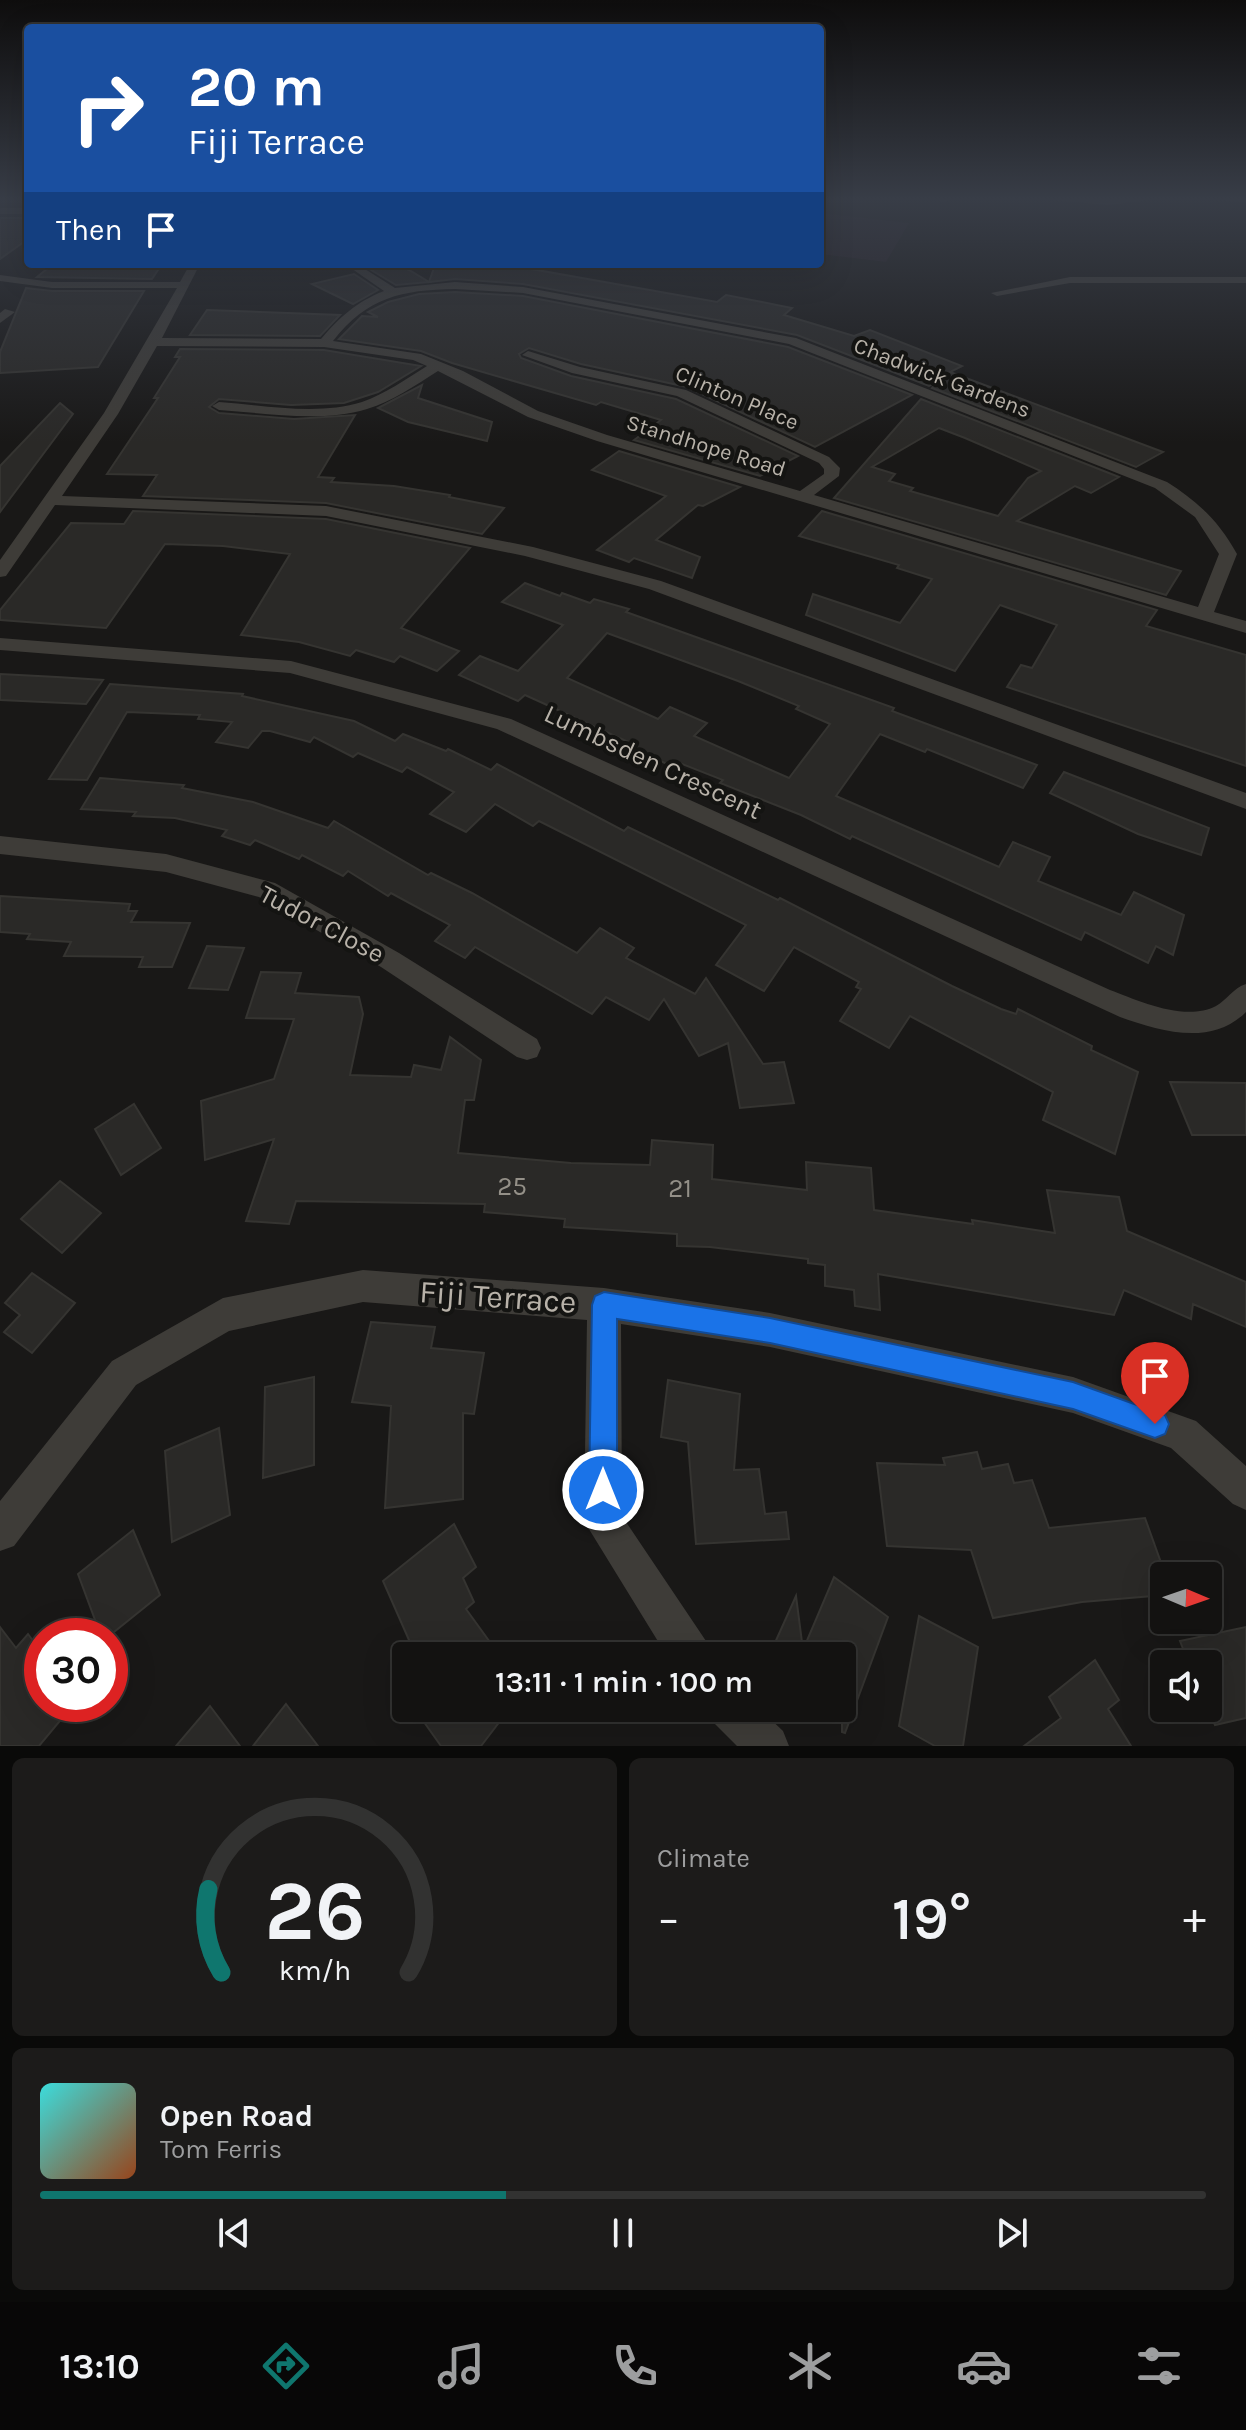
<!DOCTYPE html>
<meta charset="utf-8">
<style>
:root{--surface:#131211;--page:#1c1b1a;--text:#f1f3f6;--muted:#9d9e9f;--line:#323231;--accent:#0f766e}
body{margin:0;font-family:Karla,sans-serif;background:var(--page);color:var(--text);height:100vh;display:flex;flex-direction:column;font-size:30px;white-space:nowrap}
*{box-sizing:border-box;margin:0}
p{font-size:26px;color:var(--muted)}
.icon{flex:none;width:44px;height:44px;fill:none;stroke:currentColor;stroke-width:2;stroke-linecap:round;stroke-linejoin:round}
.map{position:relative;height:1746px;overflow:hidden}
.side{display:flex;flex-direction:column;gap:12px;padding:12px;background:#0a0a09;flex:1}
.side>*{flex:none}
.top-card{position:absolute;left:24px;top:24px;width:800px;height:244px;border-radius:8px;box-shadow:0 8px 32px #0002,0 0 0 2px var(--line);background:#1a4fa0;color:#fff;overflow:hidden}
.needle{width:52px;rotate:92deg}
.tools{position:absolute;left:1150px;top:1562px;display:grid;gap:16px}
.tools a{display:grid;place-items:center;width:72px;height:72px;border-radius:8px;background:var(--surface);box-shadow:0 8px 32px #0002,0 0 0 2px var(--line);font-size:40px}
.speed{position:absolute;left:24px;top:1618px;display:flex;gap:16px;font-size:40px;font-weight:700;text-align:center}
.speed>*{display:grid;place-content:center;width:104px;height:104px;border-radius:50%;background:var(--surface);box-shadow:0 8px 32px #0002,0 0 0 2px var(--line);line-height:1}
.speed .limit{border:12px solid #d22;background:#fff;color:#111}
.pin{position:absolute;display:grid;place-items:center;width:68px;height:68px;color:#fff;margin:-82px -34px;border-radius:50% 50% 50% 0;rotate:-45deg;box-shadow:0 0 8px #0007}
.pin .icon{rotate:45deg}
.me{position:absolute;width:88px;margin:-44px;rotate:0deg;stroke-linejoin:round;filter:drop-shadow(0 0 6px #0008)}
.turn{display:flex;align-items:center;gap:28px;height:168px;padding:0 32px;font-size:36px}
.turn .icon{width:104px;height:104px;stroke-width:2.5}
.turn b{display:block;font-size:56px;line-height:68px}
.then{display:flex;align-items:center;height:76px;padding:0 32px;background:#0003;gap:16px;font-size:30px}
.big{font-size:60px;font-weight:600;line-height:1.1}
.side .tile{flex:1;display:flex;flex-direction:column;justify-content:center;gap:12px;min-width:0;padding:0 28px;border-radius:12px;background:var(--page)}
.side .dial{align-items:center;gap:0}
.dial svg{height:208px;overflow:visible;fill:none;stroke:var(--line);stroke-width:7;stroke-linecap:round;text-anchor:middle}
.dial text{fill:var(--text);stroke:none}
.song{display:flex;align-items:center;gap:24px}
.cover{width:96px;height:96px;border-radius:12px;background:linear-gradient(135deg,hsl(180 70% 55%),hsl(20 70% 35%))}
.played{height:8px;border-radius:4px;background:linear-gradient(90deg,var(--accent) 40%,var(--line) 40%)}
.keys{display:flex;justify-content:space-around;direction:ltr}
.heat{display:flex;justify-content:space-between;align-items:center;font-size:44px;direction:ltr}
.side .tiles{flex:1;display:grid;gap:12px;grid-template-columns:1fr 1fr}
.tile:last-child{grid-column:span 2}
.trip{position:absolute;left:392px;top:1642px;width:464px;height:80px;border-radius:8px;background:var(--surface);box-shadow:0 8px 32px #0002,0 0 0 2px var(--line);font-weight:600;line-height:80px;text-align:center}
.menu{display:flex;height:128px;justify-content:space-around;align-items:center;background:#080707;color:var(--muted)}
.menu .icon{width:56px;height:56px}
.menu .current{color:var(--accent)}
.menu b{font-size:36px;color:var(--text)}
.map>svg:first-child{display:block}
.green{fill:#241d23}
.building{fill:#2a2927;stroke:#353431;stroke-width:2;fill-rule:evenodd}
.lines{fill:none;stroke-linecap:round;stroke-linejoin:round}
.street{fill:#3e3c38;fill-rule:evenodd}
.route{fill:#1a73e8;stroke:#114b97;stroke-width:2}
.labels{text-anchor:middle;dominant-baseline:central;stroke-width:8;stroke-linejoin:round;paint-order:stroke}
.far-street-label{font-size:22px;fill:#b8b2a9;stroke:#141412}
.street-label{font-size:26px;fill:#b8b2a9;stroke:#141412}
.near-number-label{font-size:26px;fill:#949088}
.near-street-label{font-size:32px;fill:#b8b2a9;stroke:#141412}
</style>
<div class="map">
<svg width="1246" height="1746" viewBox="0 0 1246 1746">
<rect width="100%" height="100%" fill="#191817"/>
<path class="green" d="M820 213 909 223 886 262 820 254Z"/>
<g class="building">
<path d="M0 218H28V239L0 259Z"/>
<path d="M53 264H162L152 279 37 277Z"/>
<path d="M396 264 409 270 429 282 396 285 371 270Z"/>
<path d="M503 264 717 302 726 295 762 302 792 308 784 315 854 336 870 330 962 366 950 372 1163 452 1136 467 932 388 937 382 929 386 797 335 523 284 455 279 429 282 435 265Z"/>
<path d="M354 274 378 290 353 304 312 284Z"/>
<path d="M26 288 52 291H144L98 367 0 373V352Z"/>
<path d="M455 292 523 296 788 347 912 395 815 447 687 387 581 364 529 348 519 354 521 358 571 376 676 399 798 456 760 476 634 440 661 420 601 402 596 405 452 363 421 351 339 339 362 316 378 317 368 312 388 302 419 294Z"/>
<path d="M207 310 340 315 320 336 190 335Z"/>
<path d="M180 349 324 350 421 366 378 392 344 403 291 405 219 399 209 407 219 413 294 419 355 415 318 477 334 478 331 482 394 486 450 495 449 497 504 508 482 534 326 503 143 496 157 475 107 474 158 398H154L180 357H175Z"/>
<path d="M422 385 418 398 492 422 487 441 408 422 378 408Z"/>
<path d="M921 399 1119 477 1091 493 1075 486 1017 521 1181 571 1166 595 834 498ZM939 428 965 438 1041 471 1028 478 998 516 910 491 913 488 889 481 895 474 872 467Z"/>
<path d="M60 403 73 414 0 512V466Z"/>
<path d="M619 451 740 487 703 506 698 505 656 540 700 557 692 578 634 558 629 562 597 550 666 496 592 470Z"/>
<path d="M133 511 326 519 470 548 401 628 459 651 437 671 400 656 394 662 356 650 350 656 299 642 241 635 290 554 223 546 165 544 106 628 0 620V610L71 523 124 524Z"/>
<path d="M822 511 1157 610 1146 626 1246 655V766L1007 687 1021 665 1032 668 1057 625 1000 605 955 671 806 615 813 594 900 623 932 579 897 568 899 565 799 536Z"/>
<path d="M525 583 560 596 562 593 590 603 594 599 629 609 626 612 894 708 892 711 1037 765 1023 788 927 749 925 752 880 734 836 796 999 867 1013 842 1050 857 1038 881 1121 915 1134 892 1184 915 1173 955 1156 946 1148 963 1085 932 1081 940 852 836 850 839 801 815 720 783 723 780 672 760 667 764 630 747 633 744 525 695 518 701 459 675 480 656 518 671 563 625 502 602ZM607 633 738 681 799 706 796 709 830 724 789 778 694 736 707 723 670 707 658 719 567 678Z"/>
<path d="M0 674 57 677 103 680 86 704 0 700Z"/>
<path d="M110 684 243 694 242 696 354 721 395 741 403 734 446 751 448 749 491 770 497 764 624 831 628 827 778 900 780 898 952 986 1001 1009 1016 1014 1018 1009 1092 1046 1091 1050 1138 1072 1115 1154 1043 1120 1053 1092 910 1016 889 1048 840 1021 861 989 856 987 859 982 794 947 764 991 716 965 746 925 539 821 533 826 495 804 466 832 430 814 454 792 407 767 402 772 358 753 353 757 314 737 310 742 270 731H262L248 748 216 742 232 722 198 719 200 715 127 712 87 780 49 779Z"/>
<path d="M1064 772 1209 828 1201 855 1138 834 1050 793Z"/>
<path d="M100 778 184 785 182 788 253 802 328 828 334 821 428 875 431 873 472 893 577 953 600 928 634 948 626 958 695 994 706 978 763 1064 784 1062 794 1103 740 1108 728 1043 699 1056 664 999 649 1020 606 997 592 1014 475 947 465 958 435 941 450 925 391 893 388 896 348 871 343 876 302 855 299 859 255 840 250 845 222 836 227 830 175 818 133 816 136 812 81 809Z"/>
<path d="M0 896 130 904 128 911H137L131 922 190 923 172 967H139L143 957 64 956 71 942 27 939 30 934 0 932Z"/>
<path d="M207 946 244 948 228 990 189 988Z"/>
<path d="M261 972 301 973 295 993 359 997 363 1014 350 1075 411 1077 414 1065 441 1070 450 1037 481 1060 474 1100H465L458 1153 571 1163 650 1165 652 1140 713 1145 712 1179 807 1190 806 1162 871 1168 874 1210 973 1224 972 1220 1055 1233 1047 1190 1119 1197 1127 1231 1246 1282V1327L1193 1304 1191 1319 1124 1290 1114 1315 878 1274 880 1310 855 1306 854 1290 825 1286V1265L808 1263V1259L710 1247 677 1246V1234L564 1227 565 1219 484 1212 485 1204 296 1201 289 1224 246 1221 274 1139 205 1160 201 1101 274 1079 294 1019 246 1018Z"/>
<path d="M1170 1082 1246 1083V1135H1192Z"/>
<path d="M134 1104 161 1148 121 1175 95 1129Z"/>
<path d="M60 1181 101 1213 62 1253 21 1219Z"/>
<path d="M32 1273 75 1303 32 1353 4 1332 20 1315 5 1303Z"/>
<path d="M371 1322 435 1327 431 1348 484 1353 474 1414 463 1413V1499L385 1508 391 1406 352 1402Z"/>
<path d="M314 1377V1465L263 1478 265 1387Z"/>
<path d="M668 1380 740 1394 734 1470 759 1469 765 1514 786 1512 789 1539 696 1544 688 1442 661 1437Z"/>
<path d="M219 1428 230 1515 172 1542 165 1451Z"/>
<path d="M977 1452 982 1469 1008 1464 1014 1483 1032 1480 1049 1528 1145 1518 1164 1571V1595L1082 1602 993 1618 971 1550 887 1546 877 1463 945 1465 943 1458Z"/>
<path d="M454 1524 476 1567 463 1578 474 1602 466 1609 500 1656H416L383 1581Z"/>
<path d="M133 1530 160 1595 109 1636H101L78 1574Z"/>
<path d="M834 1577 888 1617 845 1733 842 1732V1656H769L796 1596 803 1650Z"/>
<path d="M919 1616 978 1647 963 1746H935L899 1726Z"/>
<path d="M0 1627 16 1648 28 1634 42 1653V1704H74L39 1746H0Z"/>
<path d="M1246 1627V1718L1215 1725 1208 1708V1664H1189L1180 1641Z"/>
<path d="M1095 1660 1119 1700 1108 1709 1131 1746H1024L1061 1718 1049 1697Z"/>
<path d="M286 1704 318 1746H253Z"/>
<path d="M210 1706 240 1746H176Z"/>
<path d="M414 1708H510L481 1746H441Z"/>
</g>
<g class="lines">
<g class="street">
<path d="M955 197 944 203 939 200 942 197Z"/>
<path d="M1018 197H1175L1108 205Z"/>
<path d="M1208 197H1246V202L1212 200Z"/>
<rect x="0" y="208" width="28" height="6"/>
<path d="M190 264H200L162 338 321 339C340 317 356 302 384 291L345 264H357L395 288 455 282 523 287 796 338 1167 482C1197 501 1219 521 1237 554L1214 612 1246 621V633L597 441 528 417 438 371C416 385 393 401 367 409 320 423 268 413 219 410L212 406 219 402C265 405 317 416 362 402 385 394 406 379 427 366L413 360 324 347 157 346 118 414 62 496 326 506 533 547 661 581 1246 793V809L649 589 525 556 326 516 55 505 6 576 0 577V560L104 413 177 288H52L0 281V275L52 282H180ZM455 289 523 293 789 344 1155 488 1195 517 1219 554 1198 607 814 495 839 476 840 468 829 457 686 390 580 367 528 351 522 355 572 373 677 396 819 463 824 469V474L800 491 607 435 538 411 463 371 421 354 333 341C367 297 402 290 455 289Z"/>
<path d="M1070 277H1246V283H1070L997 296 991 293Z"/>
<path d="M5 309 15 312 0 323V313Z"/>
<path d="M0 638 291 661 511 719 1110 990C1139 1001 1185 1022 1216 1006 1227 1000 1233 988 1246 984V1012C1211 1047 1160 1031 1120 1017L497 729 290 673 0 650Z"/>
<path d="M0 836 166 854 275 883 399 953 537 1039 541 1048 537 1057 527 1060 517 1057 381 967 259 897 166 872 0 854Z"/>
<path d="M363 1270 604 1288 770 1313 1073 1377 1196 1421 1246 1466V1510L1233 1504 1171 1448 1073 1413 770 1347 621 1324 622 1516 706 1641 712 1656H667L584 1521 587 1320 363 1302 229 1331 136 1385 14 1546 0 1551V1501L112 1361 223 1298Z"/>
<path d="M708 1708H759L783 1731 789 1746H737L714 1723Z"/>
</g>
</g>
<linearGradient id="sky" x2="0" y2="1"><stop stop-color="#0e0d0d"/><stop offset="0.45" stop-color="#383d47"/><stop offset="1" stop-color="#383d47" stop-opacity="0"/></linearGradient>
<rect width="1246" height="442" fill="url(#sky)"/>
<path class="route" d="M604 1292 770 1318 1073 1382 1165 1415 1169 1424 1165 1434 1155 1438 1073 1409 770 1343 617 1319V1490L613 1500 603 1505 593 1500 589 1490 592 1305 595 1296Z"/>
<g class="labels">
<g class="far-street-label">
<text transform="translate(942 378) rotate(21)">Chadwick Gardens</text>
<text transform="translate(737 398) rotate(23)">Clinton Place</text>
<text transform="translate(706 446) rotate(17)">Standhope Road</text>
</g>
<g class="street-label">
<text transform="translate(653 762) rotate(25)">Lumbsden Crescent</text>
<text transform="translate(322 924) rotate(28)">Tudor Close</text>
</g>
<g class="near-number-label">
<text x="512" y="1186">25</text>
<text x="680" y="1188">21</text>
</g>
<g class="near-street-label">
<text transform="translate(498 1297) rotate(4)">Fiji Terrace</text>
</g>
</g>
</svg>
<div class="tools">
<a><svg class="needle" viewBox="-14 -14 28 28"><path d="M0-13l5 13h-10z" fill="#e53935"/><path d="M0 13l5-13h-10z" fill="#9d9e9f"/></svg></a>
<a><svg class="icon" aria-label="sound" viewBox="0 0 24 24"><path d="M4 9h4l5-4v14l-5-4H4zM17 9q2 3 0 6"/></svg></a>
</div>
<div class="speed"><div class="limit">30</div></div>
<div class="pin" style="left:1155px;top:1424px;background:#d93025"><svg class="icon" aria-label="arrive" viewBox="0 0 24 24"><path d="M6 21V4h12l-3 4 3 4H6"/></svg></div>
<svg class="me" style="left:603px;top:1490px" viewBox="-20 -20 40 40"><circle r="17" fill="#1a73e8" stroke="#fff" stroke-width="3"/><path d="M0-11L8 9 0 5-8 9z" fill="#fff"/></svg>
<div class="trip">13:11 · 1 min · 100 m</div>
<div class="top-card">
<div class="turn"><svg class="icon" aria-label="right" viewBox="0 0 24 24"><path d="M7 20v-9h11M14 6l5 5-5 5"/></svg><div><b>20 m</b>Fiji Terrace</div></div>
<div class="then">Then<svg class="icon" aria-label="arrive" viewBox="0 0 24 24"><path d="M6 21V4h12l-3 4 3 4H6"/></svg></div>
</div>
</div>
<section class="side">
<div class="tiles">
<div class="tile dial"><svg viewBox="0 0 100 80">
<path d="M14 69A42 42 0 1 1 86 69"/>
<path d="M14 69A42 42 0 0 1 9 37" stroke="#0f766e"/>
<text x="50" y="56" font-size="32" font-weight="700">26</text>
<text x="50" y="72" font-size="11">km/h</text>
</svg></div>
<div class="tile"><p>Climate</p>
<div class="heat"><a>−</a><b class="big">19°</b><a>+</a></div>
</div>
<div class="tile">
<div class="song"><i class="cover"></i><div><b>Open Road</b><p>Tom Ferris</p></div></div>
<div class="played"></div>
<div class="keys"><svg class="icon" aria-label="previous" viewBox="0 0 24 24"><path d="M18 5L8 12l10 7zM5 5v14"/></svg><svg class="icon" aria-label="pause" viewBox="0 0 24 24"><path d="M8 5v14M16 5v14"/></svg><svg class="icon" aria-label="next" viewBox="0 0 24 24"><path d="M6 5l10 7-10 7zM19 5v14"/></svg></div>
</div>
</div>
</section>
<nav class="menu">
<b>13:10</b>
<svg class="icon current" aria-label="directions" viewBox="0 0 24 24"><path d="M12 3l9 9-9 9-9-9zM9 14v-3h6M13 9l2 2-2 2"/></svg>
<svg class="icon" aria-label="music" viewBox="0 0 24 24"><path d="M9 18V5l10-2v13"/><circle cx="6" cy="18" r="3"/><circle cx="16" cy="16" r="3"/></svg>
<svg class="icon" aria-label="phone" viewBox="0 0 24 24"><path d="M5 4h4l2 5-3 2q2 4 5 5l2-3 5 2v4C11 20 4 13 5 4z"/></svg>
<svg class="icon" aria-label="climate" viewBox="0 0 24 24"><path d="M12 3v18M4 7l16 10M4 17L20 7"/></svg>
<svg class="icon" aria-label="car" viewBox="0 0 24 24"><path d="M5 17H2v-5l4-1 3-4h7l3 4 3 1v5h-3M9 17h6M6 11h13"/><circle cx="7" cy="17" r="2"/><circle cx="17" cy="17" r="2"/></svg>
<svg class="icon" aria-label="filters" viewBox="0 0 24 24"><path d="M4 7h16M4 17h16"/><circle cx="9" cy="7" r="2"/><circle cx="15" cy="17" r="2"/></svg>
</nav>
